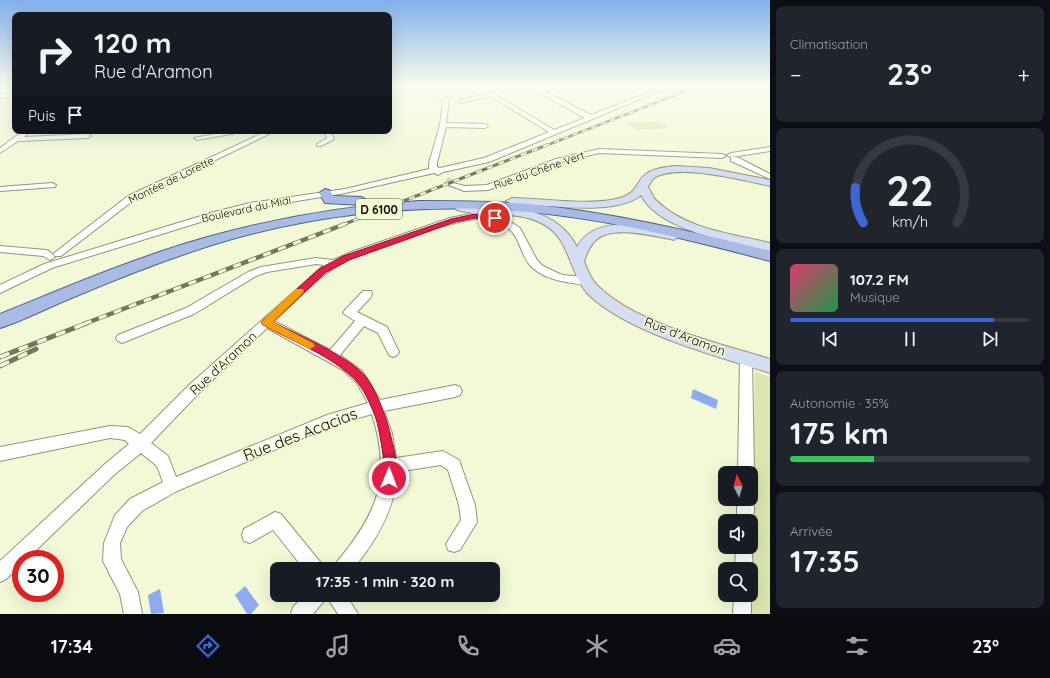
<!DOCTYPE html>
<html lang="fr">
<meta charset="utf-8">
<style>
:root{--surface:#171b24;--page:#20242c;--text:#f1f3f6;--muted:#9ea1a6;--line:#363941;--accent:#3c65d6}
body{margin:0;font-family:Quicksand,sans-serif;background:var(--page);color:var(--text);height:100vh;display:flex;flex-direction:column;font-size:15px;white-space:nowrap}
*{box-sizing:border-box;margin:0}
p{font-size:13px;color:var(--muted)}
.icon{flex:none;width:22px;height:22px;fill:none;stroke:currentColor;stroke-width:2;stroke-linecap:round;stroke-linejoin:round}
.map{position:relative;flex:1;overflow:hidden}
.details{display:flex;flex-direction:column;gap:6px;padding:6px;background:#0d0f14;width:280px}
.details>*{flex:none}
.banner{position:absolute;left:12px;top:12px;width:380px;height:122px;border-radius:8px;box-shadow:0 4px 16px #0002;background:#171b24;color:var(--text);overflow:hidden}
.needle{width:26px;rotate:354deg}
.controls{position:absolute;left:718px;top:466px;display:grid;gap:8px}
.controls a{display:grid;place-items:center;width:40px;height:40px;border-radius:8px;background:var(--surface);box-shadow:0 4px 16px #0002;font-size:20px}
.speed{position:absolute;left:12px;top:550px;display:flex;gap:8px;font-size:20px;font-weight:700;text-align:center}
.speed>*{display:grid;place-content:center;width:52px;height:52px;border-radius:50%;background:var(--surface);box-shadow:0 4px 16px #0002;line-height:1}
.speed .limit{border:6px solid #d22;background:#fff;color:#111}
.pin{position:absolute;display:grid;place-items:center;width:34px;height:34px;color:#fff;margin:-17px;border:2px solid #fff;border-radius:50%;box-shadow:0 1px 4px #0007}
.me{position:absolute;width:44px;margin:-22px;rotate:1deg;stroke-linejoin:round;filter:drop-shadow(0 0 3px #0008)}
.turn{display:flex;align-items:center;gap:14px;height:84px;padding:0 16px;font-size:18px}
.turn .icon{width:52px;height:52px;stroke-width:2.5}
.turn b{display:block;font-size:28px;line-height:34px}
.then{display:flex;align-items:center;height:38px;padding:0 16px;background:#0003;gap:8px;font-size:15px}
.big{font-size:30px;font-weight:700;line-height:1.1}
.details .tile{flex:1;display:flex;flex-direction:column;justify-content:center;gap:6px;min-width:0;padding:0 14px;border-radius:8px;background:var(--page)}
.details .dial{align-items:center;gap:0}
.dial svg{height:104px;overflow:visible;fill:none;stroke:var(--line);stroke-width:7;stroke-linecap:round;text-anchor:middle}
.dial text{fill:var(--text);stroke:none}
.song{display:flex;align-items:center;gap:12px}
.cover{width:48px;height:48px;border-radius:6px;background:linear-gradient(135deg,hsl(340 70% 55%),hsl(140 70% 35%))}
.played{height:4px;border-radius:2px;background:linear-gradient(90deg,var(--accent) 85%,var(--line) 85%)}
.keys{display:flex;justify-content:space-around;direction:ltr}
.heat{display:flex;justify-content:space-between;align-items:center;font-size:22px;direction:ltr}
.charge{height:6px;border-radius:3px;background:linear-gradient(90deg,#34c759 35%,var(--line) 0)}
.trip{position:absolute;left:270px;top:562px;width:230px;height:40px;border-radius:8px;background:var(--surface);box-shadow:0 4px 16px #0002;font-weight:700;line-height:40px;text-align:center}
.dock{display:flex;height:64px;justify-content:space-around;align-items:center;background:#090b0e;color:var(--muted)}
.dock .icon{width:28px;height:28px}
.dock .selected{color:var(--accent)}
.dock b{font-size:18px;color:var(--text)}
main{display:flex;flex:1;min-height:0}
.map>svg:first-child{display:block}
.green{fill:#dbe5af}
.water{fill:#8cabf1}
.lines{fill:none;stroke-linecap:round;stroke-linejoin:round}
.minor-tunnel{stroke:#d1d6b8;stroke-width:8;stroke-dasharray:8 4;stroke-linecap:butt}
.minor-casing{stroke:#919677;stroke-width:2}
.secondary-casing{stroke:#919677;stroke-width:2}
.primary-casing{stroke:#4e628a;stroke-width:2}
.minor{fill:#fff;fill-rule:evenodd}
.secondary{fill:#d4ddf2;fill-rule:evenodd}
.primary{fill:#a9bbe4;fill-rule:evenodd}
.rail-far3-casing{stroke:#737661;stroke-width:2.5}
.rail-far2-casing{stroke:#737661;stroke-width:3}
.rail-far1-casing{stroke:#737661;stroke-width:4.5}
.rail-casing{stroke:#737661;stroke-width:5}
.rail-far3{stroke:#f3f9d7;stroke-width:1.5;stroke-dasharray:5;stroke-linecap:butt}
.rail-far2{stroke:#f3f9d7;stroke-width:2;stroke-dasharray:6;stroke-linecap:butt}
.rail-far1{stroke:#f3f9d7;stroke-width:3;stroke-dasharray:8;stroke-linecap:butt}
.rail{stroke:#f3f9d7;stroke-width:3.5;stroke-dasharray:10;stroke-linecap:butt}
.route{fill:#e11d48;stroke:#92132f}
.slow{fill:#f59e0b}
.labels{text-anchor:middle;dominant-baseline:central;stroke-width:3;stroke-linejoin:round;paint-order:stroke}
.far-street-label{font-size:11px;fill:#0e1005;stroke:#f3f9d7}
.shield{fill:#f3f9d7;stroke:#535644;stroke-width:1}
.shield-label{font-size:12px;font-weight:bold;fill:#0e1005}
.street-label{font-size:13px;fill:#0e1005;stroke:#f3f9d7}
.near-street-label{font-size:16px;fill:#0e1005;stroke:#f3f9d7}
</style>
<main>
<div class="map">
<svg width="770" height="614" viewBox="0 0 770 614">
<rect width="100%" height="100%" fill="#f3f9d7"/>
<g class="green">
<path d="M659 121 669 128 637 130 627 123Z"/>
<path d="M755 372 770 377V614H749L751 595Z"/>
</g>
<g class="water">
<path d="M693 389 718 400 716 409 691 398Z"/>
<path d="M245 586 259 605 251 614H247L235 595Z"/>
<path d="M160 589 164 613 151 614 148 595Z"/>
</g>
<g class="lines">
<path class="minor-tunnel" d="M446 180 453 185"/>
<g class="minor-casing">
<g id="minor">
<path d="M422 85H428L449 100 446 123 485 124 488 126 485 128 446 127 437 163V167L440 168 484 158 549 132 490 96 461 103 459 102V100L493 93 554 130 585 118 525 85H532L591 115 667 85H674L489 162 443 172 438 175 434 173 345 193 250 209 220 216 52 268 0 293V285L44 264 214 212 250 203 345 189 429 169V163L440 125 443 101Z"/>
<path d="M15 93V97L0 98V94Z"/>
<path d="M23 131H30L24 137 88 134 91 136 88 138 18 141 0 153V148Z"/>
<path d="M156 131H167L157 133Z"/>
<path d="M231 131H247L197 140 194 138Z"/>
<path d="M267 131H275L134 200 61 256H55L53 254 128 196Z"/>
<path d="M324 131H330L334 139 321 146H317V144L327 138Z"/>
<path d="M770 147V151L731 157 727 155 731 153Z"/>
<path d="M599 149 722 154 726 156 722 158 599 153 562 162 488 190 464 191 449 185 453 183 465 186 487 185 556 159Z"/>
<path d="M731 157H737L770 174V179L731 161Z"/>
<path d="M52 183 56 185 55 187 0 191V187Z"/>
<path d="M475 213H485L506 219 520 228 537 260 543 266 562 275 585 277 590 281 585 285C566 282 542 280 529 264 518 249 520 232 500 223 492 219 482 218 474 219 447 223 421 234 395 243 376 250 353 255 336 267 313 281 294 303 274 321L330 350 355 321 343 313 345 310 363 291H371L372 294 371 297 357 312 387 327 399 352 397 355 393 357 389 355 378 333 364 326 340 355 362 371 380 400 455 385 460 387 462 391 460 395 455 397 384 411 392 433 396 458 443 451 459 460 475 505 477 522 460 550 454 552 448 550 446 544 461 520 459 505 448 470 441 465 396 472C397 508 375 542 353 569H333L336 563C378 513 392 478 372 414L334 425 177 491 142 511 127 527 120 543 121 559 138 592 142 614H124L120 594 103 561 104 543 115 515 130 499 163 482 157 466 141 453 115 474 27 559H21V565L6 579 0 582V561L105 464 129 444 125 440 110 438 0 461V447L110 426 128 427 140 434 188 386 324 265 316 264 267 272 256 276 194 314 122 343 118 341 116 338 118 335 186 308 248 272 261 267 316 258 333 260 354 251 450 218ZM267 328 343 370 357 383 368 403 327 415 176 477 168 456 151 443 198 394Z"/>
<path d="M0 246 46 250 49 251 55 257 50 260 43 256 0 252Z"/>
<path d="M746 353 750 355 752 358 754 473 751 478V473H738L740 358 742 355Z"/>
<path d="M751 494C755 503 755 518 751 526V521H737V499H751Z"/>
<path d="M275 512 281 514 321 563 324 569H304L273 530 250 543 244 541 242 535 244 529Z"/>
<path d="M751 543 753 569 751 573V569H735L736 547H751Z"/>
<path d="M751 592V614H733L734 595H751Z"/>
<path d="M305 595H346L358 614H338L326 596 324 601 313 614H291L293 607Z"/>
</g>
</g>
<g class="secondary-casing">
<g id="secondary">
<path d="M676 166 709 168 770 180V186C745 181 674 162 653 179 651 181 650 184 648 187 651 191 652 197 656 200 684 229 733 234 770 243V251C733 242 660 232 641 195 615 217 545 204 512 204L506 201 512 198C543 198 595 207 623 197 638 192 636 181 646 174 654 168 666 167 676 166Z"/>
<path d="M461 205C503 206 555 204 577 247 595 213 649 226 678 233L680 236 674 240C654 236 612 225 596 240 589 246 587 254 584 261 588 271 591 280 599 287 635 323 721 344 770 359V373C717 356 631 334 590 296 569 276 571 238 543 224 514 209 486 218 457 210L455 208 457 206Z"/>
</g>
</g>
<g class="primary-casing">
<g id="primary">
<path d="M325 189 329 190 334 196 362 197 368 201 362 205 325 203 319 193Z"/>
<path d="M419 201C455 201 492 201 528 204 610 212 690 231 770 251V261C690 240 610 219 528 212 422 202 313 214 212 245 165 260 119 278 74 297 49 307 25 320 0 328V314C67 287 134 258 204 238 275 218 346 206 419 201Z"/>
</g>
</g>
<use href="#minor" class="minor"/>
<use href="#secondary" class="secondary"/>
<use href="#primary" class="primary"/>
<g class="rail-far3-casing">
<path id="rail-far3" d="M545 146 701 85"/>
</g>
<g class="rail-far2-casing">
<path id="rail-far2" d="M342 225 547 145"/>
</g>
<g class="rail-far1-casing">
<path id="rail-far1" d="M84 324 345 224"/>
</g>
<g class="rail-casing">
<g id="rail">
<path d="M0 357 87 323"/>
<path d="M0 366 36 349"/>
</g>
</g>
<use href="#rail-far3" class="rail-far3"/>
<use href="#rail-far2" class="rail-far2"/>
<use href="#rail-far1" class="rail-far1"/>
<use href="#rail" class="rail"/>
</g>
<linearGradient id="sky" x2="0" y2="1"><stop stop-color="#83b0ec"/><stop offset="0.5" stop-color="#fafced"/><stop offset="1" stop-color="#fafced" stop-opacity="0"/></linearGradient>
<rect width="770" height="171" fill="url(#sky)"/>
<path class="route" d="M475 214 495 216 498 218 495 220 475 218 455 222 349 260 325 273 273 322C298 335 350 356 367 378 377 392 388 421 391 437 395 452 399 468 393 483L389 484 384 483C382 476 384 471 384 465 383 451 380 436 377 422 372 407 363 385 350 375 327 354 290 340 263 325L261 322 319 269 343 256 451 219Z"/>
<path class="slow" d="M296 289H303L304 292 273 322 313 343 315 346 310 349 263 325 261 322Z"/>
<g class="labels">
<g class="far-street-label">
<text transform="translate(539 170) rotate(-19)">Rue du Chêne Vert</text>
<text transform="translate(171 180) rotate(-26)">Montée de Lorette</text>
<text transform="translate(246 209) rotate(-12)">Boulevard du Midi</text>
</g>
<rect class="shield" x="356" y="199" width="46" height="20" rx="3"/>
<g class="shield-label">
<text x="379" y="209">D 6100</text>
</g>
<g class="street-label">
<text transform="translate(685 336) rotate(21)">Rue d'Aramon</text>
<text transform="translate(223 363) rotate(-43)">Rue d'Aramon</text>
</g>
<g class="near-street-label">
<text transform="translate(300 434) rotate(-21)">Rue des Acacias</text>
</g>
</g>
</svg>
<div class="controls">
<a><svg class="needle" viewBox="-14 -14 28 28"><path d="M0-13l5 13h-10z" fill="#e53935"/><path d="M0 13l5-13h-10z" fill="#9ea1a6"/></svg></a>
<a><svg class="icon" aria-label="sound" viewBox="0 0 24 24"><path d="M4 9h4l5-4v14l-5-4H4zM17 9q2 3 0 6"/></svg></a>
<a><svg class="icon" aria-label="search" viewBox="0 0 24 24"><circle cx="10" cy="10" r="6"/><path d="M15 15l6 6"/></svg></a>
</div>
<div class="speed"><div class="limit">30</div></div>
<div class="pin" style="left:495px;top:218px;background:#d93025"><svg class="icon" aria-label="arrive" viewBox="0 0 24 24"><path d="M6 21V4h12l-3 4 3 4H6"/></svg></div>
<svg class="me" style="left:389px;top:478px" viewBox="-20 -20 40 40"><circle r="17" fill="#e11d48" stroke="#fff" stroke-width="3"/><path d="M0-11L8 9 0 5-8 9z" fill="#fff"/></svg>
<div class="trip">17:35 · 1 min · 320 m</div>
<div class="banner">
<div class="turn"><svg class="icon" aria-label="right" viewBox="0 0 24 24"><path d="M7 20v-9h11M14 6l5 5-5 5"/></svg><div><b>120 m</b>Rue d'Aramon</div></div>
<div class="then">Puis<svg class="icon" aria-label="arrive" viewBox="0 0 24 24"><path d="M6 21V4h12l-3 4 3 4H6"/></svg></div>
</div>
</div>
<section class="details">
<div class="tile"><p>Climatisation</p>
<div class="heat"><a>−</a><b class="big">23°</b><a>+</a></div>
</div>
<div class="tile dial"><svg viewBox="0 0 100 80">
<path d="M14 69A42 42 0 1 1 86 69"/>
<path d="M14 69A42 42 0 0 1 8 42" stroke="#3c65d6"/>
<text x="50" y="56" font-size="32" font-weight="700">22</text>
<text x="50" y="72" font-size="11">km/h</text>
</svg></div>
<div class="tile">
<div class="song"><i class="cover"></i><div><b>107.2 FM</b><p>Musique</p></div></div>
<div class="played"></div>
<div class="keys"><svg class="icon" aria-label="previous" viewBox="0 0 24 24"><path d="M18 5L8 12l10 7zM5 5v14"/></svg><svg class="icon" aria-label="pause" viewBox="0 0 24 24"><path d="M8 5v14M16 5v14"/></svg><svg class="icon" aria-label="next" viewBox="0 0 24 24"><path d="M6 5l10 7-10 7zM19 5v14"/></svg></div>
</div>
<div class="tile"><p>Autonomie · 35%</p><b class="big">175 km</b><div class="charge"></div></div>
<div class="tile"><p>Arrivée</p><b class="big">17:35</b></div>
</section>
</main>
<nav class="dock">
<b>17:34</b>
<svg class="icon selected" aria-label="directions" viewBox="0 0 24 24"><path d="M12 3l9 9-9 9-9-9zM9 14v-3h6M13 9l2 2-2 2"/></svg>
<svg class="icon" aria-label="music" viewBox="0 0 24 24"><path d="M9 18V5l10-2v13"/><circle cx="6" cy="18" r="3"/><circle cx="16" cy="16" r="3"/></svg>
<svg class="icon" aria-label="phone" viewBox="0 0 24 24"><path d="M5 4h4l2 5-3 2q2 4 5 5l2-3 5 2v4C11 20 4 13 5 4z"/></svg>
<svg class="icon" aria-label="climate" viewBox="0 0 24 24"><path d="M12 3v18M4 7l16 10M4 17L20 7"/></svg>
<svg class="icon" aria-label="car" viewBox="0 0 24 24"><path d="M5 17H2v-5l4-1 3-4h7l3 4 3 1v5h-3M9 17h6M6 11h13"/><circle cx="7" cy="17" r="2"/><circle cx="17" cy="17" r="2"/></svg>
<svg class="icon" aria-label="filters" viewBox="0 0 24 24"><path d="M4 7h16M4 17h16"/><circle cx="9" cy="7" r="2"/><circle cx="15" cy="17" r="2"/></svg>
<b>23°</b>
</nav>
